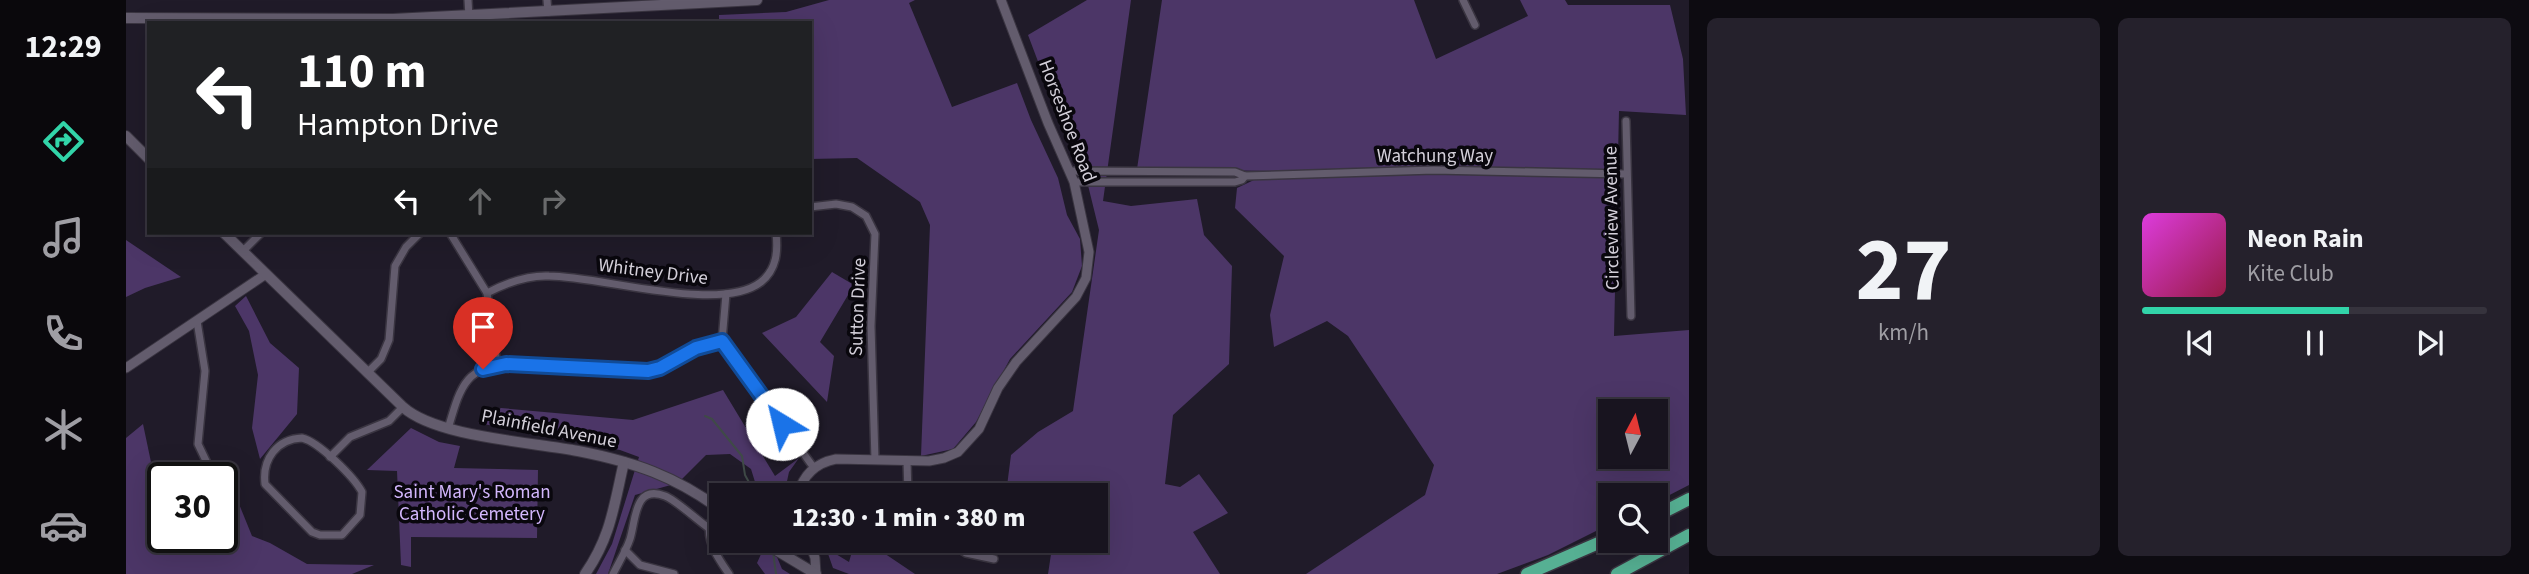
<!DOCTYPE html>
<meta charset="utf-8">
<style>
:root{--surface:#18141f;--page:#25212c;--text:#f1f3f6;--muted:#9f9ea4;--line:#36333d;--accent:#32d4a9}
body{margin:0;font-family:"Source Sans 3",sans-serif;background:var(--page);color:var(--text);height:100vh;display:flex;flex-direction:column;font-size:26px;white-space:nowrap}
*{box-sizing:border-box;margin:0}
p{font-size:23px;color:var(--muted)}
.icon{flex:none;width:38px;height:38px;fill:none;stroke:currentColor;stroke-width:2;stroke-linecap:round;stroke-linejoin:round}
.map{position:relative;flex:1;overflow:hidden}
.drawer{display:flex;flex-direction:column;gap:18px;padding:18px;background:#0d0b11;width:840px}
.drawer>*{flex:none}
.guide{position:absolute;left:21px;top:21px;width:665px;height:214px;border-radius:0px;box-shadow:0 7px 28px #0002,0 0 0 2px var(--line);background:#202124;color:#fff;overflow:hidden}
.needle{width:46px;rotate:7deg}
.controls{position:absolute;left:1472px;top:399px;display:grid;gap:14px}
.controls a{display:grid;place-items:center;width:70px;height:70px;border-radius:0px;background:var(--surface);box-shadow:0 7px 28px #0002,0 0 0 2px var(--line);font-size:35px}
.speed{position:absolute;left:21px;top:462px;display:flex;gap:14px;font-size:35px;font-weight:700;text-align:center}
.speed>*{display:grid;place-content:center;width:91px;height:91px;border-radius:50%;background:var(--surface);box-shadow:0 7px 28px #0002,0 0 0 2px var(--line);line-height:1}
.speed .limit{border:4px solid #111;border-radius:10px;background:#fff;color:#111}
.pin{position:absolute;display:grid;place-items:center;width:60px;height:60px;color:#fff;margin:-72px -30px;border-radius:50% 50% 50% 0;rotate:-45deg;box-shadow:0 0 7px #0007}
.pin .icon{rotate:45deg}
.me{position:absolute;width:77px;margin:-38px;rotate:324deg;stroke-linejoin:round;filter:drop-shadow(0 0 5px #0008)}
.turn{display:flex;align-items:center;gap:24px;height:147px;padding:0 35px;font-size:32px}
.turn .icon{width:91px;height:91px;stroke-width:2.5}
.turn b{display:block;font-size:49px;line-height:60px}
.lanes{display:flex;align-items:center;height:66px;padding:0 35px;background:#0003;justify-content:center;gap:35px;direction:ltr}
.lanes .off{opacity:.35}
.drawer .tile{flex:1;display:flex;flex-direction:column;justify-content:center;gap:10px;min-width:0;padding:0 24px;border-radius:10px;background:var(--page)}
.drawer .dial{align-items:center;gap:0}
.dial b{font-size:91px;line-height:1}
.song{display:flex;align-items:center;gap:21px}
.cover{width:84px;height:84px;border-radius:10px;background:linear-gradient(135deg,hsl(300 70% 55%),hsl(340 70% 35%))}
.played{height:7px;border-radius:4px;background:linear-gradient(90deg,var(--accent) 60%,var(--line) 60%)}
.keys{display:flex;justify-content:space-around;direction:ltr}
.drawer .tiles{flex:1;display:grid;gap:18px;grid-template-columns:repeat(2,1fr)}
.trip{position:absolute;left:583px;top:483px;width:399px;height:70px;border-radius:0px;background:var(--surface);box-shadow:0 7px 28px #0002,0 0 0 2px var(--line);font-weight:800;line-height:70px;text-align:center}
main{display:flex;flex:1;min-height:0}
.menu{display:flex;flex-direction:column;width:126px;justify-content:space-around;align-items:center;background:#0a080c;color:var(--muted)}
.menu .icon{width:49px;height:49px}
.menu .on{color:var(--accent)}
.menu b{font-size:32px;color:var(--text)}
.map>svg:first-child{display:block}
.green{fill:#4c3667;fill-rule:evenodd}
.lines{fill:none;stroke-linecap:round;stroke-linejoin:round}
.stream{stroke:#3f4a47;stroke-width:2}
.minor-casing{stroke:#3a3541;stroke-width:10}
.tertiary-casing{stroke:#3a3541;stroke-width:11}
.secondary-casing{stroke:#3a3541;stroke-width:12}
.motorway-casing{stroke:#3a3541;stroke-width:15}
.minor{stroke:#635c6d;stroke-width:7}
.tertiary{stroke:#635c6d;stroke-width:9}
.secondary{stroke:#635c6d;stroke-width:10}
.motorway{stroke:#56b093;stroke-width:12}
.route-casing{stroke:#114b97;stroke-width:18}
.route{stroke:#1a73e8;stroke-width:12}
.labels{text-anchor:middle;dominant-baseline:central;stroke-width:7;stroke-linejoin:round;paint-order:stroke}
.street-label{font-size:19px;fill:#d3cfd9;stroke:#09070d}
.park-label{font-size:19px;fill:#d3b7fd;stroke:#09070d}
</style>
<main>
<nav class="menu">
<b>12:29</b>
<svg class="icon on" aria-label="directions" viewBox="0 0 24 24"><path d="M12 3l9 9-9 9-9-9zM9 14v-3h6M13 9l2 2-2 2"/></svg>
<svg class="icon" aria-label="music" viewBox="0 0 24 24"><path d="M9 18V5l10-2v13"/><circle cx="6" cy="18" r="3"/><circle cx="16" cy="16" r="3"/></svg>
<svg class="icon" aria-label="phone" viewBox="0 0 24 24"><path d="M5 4h4l2 5-3 2q2 4 5 5l2-3 5 2v4C11 20 4 13 5 4z"/></svg>
<svg class="icon" aria-label="climate" viewBox="0 0 24 24"><path d="M12 3v18M4 7l16 10M4 17L20 7"/></svg>
<svg class="icon" aria-label="car" viewBox="0 0 24 24"><path d="M5 17H2v-5l4-1 3-4h7l3 4 3 1v5h-3M9 17h6M6 11h13"/><circle cx="7" cy="17" r="2"/><circle cx="17" cy="17" r="2"/></svg>
</nav>
<div class="map">
<svg width="1563" height="574" viewBox="0 0 1563 574">
<rect width="100%" height="100%" fill="#201b29"/>
<g class="green">
<path d="M703 0H789L783 3 826 107 891 83 905 120 932 178 941 215 954 239 956 266 946 292 884 359 850 422 827 449 795 456 804 225 794 202 731 158 684 159V23H593V15L660 12Z"/>
<path d="M961 0H1005L977 201 1005 206 1071 199 1078 235 1106 266 1103 364 1047 415 1039 484 1054 487 1073 474 1102 513 1067 532 1094 574H922L927 541H970V495H911L881 486 885 455 912 432 947 411 973 230 958 169 930 109 902 35Z"/>
<path d="M1036 0H1288L1310 59 1402 16 1394 0H1439L1442 5H1544L1557 59 1560 115 1493 111 1488 336 1563 330V485L1530 502V495H1484V524L1422 555 1371 574H1180L1299 495 1308 465 1222 336 1201 321 1148 347 1144 315 1158 256 1109 208 1111 188 1147 171 1011 169ZM1484 411H1530V457H1484Z"/>
<path d="M0 240 55 277 19 288 0 297Z"/>
<path d="M706 272 728 285 694 342 708 356 701 402 636 333 670 317Z"/>
<path d="M120 296 144 343 173 368 171 414 134 459 126 428 132 375 123 331 109 306Z"/>
<path d="M597 390 649 476 673 458 663 472 658 495H633L625 469 604 454 580 455 552 483 509 495 482 574H470L486 544 513 457 494 450 352 423 375 408 507 420Z"/>
<path d="M17 424 34 505H37V537H96V504H113L126 536 144 543 181 564 248 565 226 574H0V438Z"/>
<path d="M285 428 313 442 334 446 328 468 412 470 411 538 285 537V567L275 565 271 471 241 470Z"/>
<path d="M641 541H669L671 547H658L651 557 656 569 664 574H639L631 563Z"/>
<path d="M729 541H740L789 574H723L707 568 700 548 723 562Z"/>
</g>
<g class="lines">
<g class="stream">
<path d="M579 416 586 419 616 456 619 475 630 495"/>
<path d="M647 552 650 574"/>
</g>
<g class="minor-casing">
<g id="minor">
<path d="M342 0 343 17"/>
<path d="M421 0 422 12"/>
<path d="M1337 0 1349 25"/>
<path d="M1500 121 1505 316"/>
<path d="M944 171 1109 172 1119 176 1116 180 1109 182H948"/>
<path d="M1119 176 1308 170 1500 174"/>
<path d="M684 207 710 204 726 207 740 216 749 234 745 326 749 460"/>
<path d="M324 233 361 293 371 365"/>
<path d="M117 251 135 233"/>
<path d="M361 293C380 283 401 275 423 276 475 276 594 314 635 282 651 269 652 251 650 233"/>
<path d="M71 321 79 371 72 444 82 465"/>
<path d="M596 341 600 294"/>
<path d="M241 373 255 359 263 340 269 266 280 247 294 233"/>
<path d="M322 429C334 388 339 364 388 364L522 371 534 368 570 349 596 341 688 468"/>
<path d="M176 438C193 442 228 477 236 492L234 515 216 535H194L186 532 139 484C136 459 151 439 176 438Z"/>
<path d="M204 457 224 437 263 421 277 407"/>
<path d="M781 461 782 495"/>
<path d="M594 509C591 513 585 519 584 524 580 542 594 561 603 574"/>
<path d="M584 529 589 528 595 520"/>
<path d="M822 541 840 553 868 559"/>
<path d="M499 550 514 565 548 574"/>
<path d="M487 574C493 562 500 551 504 539 510 520 508 484 539 496 550 500 572 521 584 529"/>
</g>
</g>
<g class="tertiary-casing">
<g id="tertiary">
<path d="M0 368 140 274"/>
<path d="M672 495C677 474 690 463 710 459L803 461 818 458 832 452 853 429 872 388 890 362 950 297 960 278 963 252 948 182 922 123 875 0"/>
<path d="M683 541 689 558 690 574"/>
</g>
</g>
<g class="secondary-casing">
<g id="secondary">
<path d="M0 18 267 19 631 0"/>
<path d="M0 136 23 159"/>
<path d="M98 233 277 407C310 437 406 442 452 451 508 462 549 476 595 510"/>
<path d="M635 541 690 574"/>
<path d="M459 574C485 537 488 505 498 462"/>
</g>
</g>
<g class="motorway-casing">
<g id="motorway">
<path d="M1530 516 1563 499"/>
<path d="M1401 574 1484 538"/>
<path d="M1491 574 1563 535"/>
</g>
</g>
<use href="#minor" class="minor"/>
<use href="#tertiary" class="tertiary"/>
<use href="#secondary" class="secondary"/>
<use href="#motorway" class="motorway"/>
</g>
<g class="lines">
<g class="route-casing">
<path id="route" d="M357 369 380 364 522 371 534 368 570 348 596 341 656 424"/>
</g>
<use href="#route" class="route"/>
</g>
<g class="labels">
<g class="street-label">
<text transform="translate(941 121) rotate(69)">Horseshoe Road</text>
<text x="1309" y="156">Watchung Way</text>
<text transform="translate(1486 218) rotate(-91)">Circleview Avenue</text>
<text transform="translate(527 272) rotate(7)">Whitney Drive</text>
<text transform="translate(732 307) rotate(-88)">Sutton Drive</text>
<text transform="translate(423 429) rotate(11)">Plainfield Avenue</text>
</g>
<g class="park-label">
<text x="346" y="492">Saint Mary's Roman<tspan x="346" dy="22">Catholic Cemetery</tspan></text>
</g>
</g>
</svg>
<div class="controls">
<a><svg class="needle" viewBox="-14 -14 28 28"><path d="M0-13l5 13h-10z" fill="#e53935"/><path d="M0 13l5-13h-10z" fill="#9f9ea4"/></svg></a>
<a><svg class="icon" aria-label="search" viewBox="0 0 24 24"><circle cx="10" cy="10" r="6"/><path d="M15 15l6 6"/></svg></a>
</div>
<div class="speed"><div class="limit">30</div></div>
<div class="pin" style="left:357px;top:369px;background:#d93025"><svg class="icon" aria-label="arrive" viewBox="0 0 24 24"><path d="M6 21V4h12l-3 4 3 4H6"/></svg></div>
<svg class="me" style="left:656px;top:424px" viewBox="-20 -20 40 40"><circle r="19" fill="#fff"/><path d="M0-13L10 11 0 6-10 11z" fill="#1a73e8"/></svg>
<div class="trip">12:30 · 1 min · 380 m</div>
<div class="guide">
<div class="turn"><svg class="icon" aria-label="left" viewBox="0 0 24 24"><path d="M17 20v-9H6M10 6l-5 5 5 5"/></svg><div><b>110 m</b>Hampton Drive</div></div>
<div class="lanes"><svg class="icon" aria-label="left" viewBox="0 0 24 24"><path d="M17 20v-9H6M10 6l-5 5 5 5"/></svg><svg class="icon off" aria-label="ahead" viewBox="0 0 24 24"><path d="M12 20V5M6 11l6-6 6 6"/></svg><svg class="icon off" aria-label="right" viewBox="0 0 24 24"><path d="M7 20v-9h11M14 6l5 5-5 5"/></svg></div>
</div>
</div>
<section class="drawer">
<div class="tiles">
<div class="tile dial"><b>27</b><p>km/h</p></div>
<div class="tile">
<div class="song"><i class="cover"></i><div><b>Neon Rain</b><p>Kite Club</p></div></div>
<div class="played"></div>
<div class="keys"><svg class="icon" aria-label="previous" viewBox="0 0 24 24"><path d="M18 5L8 12l10 7zM5 5v14"/></svg><svg class="icon" aria-label="pause" viewBox="0 0 24 24"><path d="M8 5v14M16 5v14"/></svg><svg class="icon" aria-label="next" viewBox="0 0 24 24"><path d="M6 5l10 7-10 7zM19 5v14"/></svg></div>
</div>
</div>
</section>
</main>
